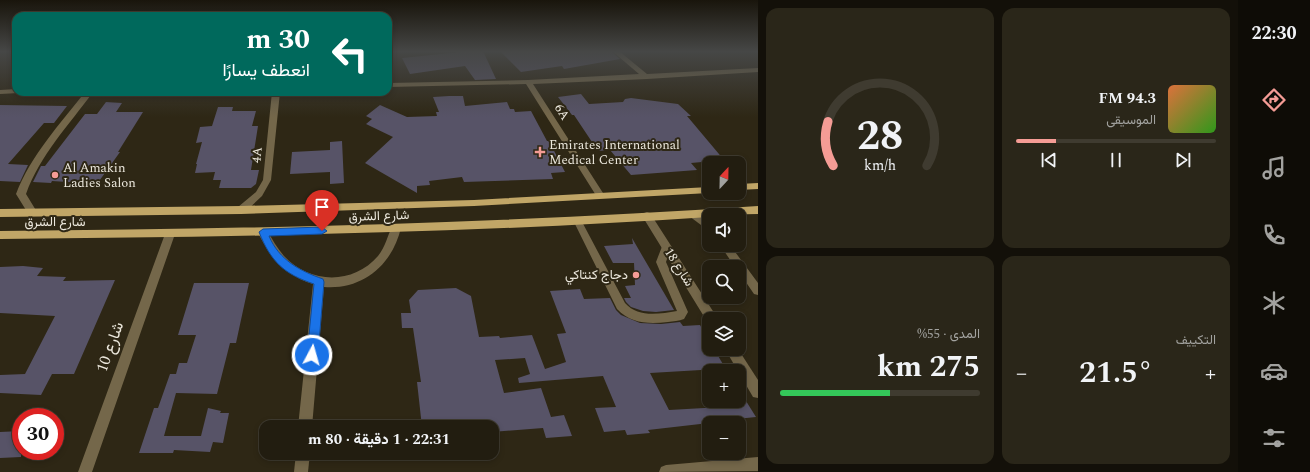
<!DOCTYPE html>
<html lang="ar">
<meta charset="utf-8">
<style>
:root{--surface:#221d10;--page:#2a2619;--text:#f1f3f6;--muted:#a2a29f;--line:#3f3b30;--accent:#f59c95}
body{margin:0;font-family:Spectral,Vazirmatn,serif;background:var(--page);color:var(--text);direction:rtl;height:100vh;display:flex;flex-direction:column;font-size:15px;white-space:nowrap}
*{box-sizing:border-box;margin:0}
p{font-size:13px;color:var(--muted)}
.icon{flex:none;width:22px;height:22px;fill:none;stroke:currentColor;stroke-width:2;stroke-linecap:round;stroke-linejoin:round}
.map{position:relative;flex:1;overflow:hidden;direction:ltr}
.details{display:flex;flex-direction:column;gap:8px;padding:8px;background:#131009;width:480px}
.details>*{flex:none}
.banner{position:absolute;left:12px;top:12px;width:380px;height:84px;border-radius:12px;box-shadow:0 2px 6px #0003,0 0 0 1px var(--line);direction:rtl;background:#00695c;color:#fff;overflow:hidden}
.needle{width:26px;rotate:22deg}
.tools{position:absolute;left:702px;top:156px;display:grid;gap:8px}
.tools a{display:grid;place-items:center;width:44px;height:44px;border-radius:8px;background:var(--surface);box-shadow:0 2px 6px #0003,0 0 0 1px var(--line);font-size:20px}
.speed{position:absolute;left:12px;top:408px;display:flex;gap:8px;font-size:20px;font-weight:700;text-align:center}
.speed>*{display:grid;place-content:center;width:52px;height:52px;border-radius:50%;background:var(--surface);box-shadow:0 2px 6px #0003,0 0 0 1px var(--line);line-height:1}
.speed .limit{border:6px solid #d22;background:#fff;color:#111}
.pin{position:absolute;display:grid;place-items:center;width:34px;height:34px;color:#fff;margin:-41px -17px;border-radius:50% 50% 50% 0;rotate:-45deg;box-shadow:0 0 4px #0007}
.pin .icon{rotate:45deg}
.me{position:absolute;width:44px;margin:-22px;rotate:6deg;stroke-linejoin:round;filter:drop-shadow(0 0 3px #0008)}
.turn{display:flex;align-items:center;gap:14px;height:84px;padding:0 16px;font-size:18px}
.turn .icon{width:52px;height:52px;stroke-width:2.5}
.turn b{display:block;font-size:28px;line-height:34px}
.big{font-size:30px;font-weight:700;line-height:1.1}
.details .tile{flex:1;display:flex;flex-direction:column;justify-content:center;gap:6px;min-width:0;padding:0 14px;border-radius:12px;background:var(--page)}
.details .dial{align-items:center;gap:0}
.dial svg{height:104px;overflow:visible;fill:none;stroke:var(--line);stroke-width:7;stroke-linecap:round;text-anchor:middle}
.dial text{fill:var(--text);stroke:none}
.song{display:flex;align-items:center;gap:12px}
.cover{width:48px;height:48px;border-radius:6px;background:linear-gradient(135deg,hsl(20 70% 55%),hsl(110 70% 35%))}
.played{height:4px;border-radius:2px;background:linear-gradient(90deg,var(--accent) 20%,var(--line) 20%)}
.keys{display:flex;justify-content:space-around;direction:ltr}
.heat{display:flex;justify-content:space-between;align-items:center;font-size:22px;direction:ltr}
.charge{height:6px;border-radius:3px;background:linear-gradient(90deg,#34c759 55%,var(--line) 0)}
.details .tiles{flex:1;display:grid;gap:8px;grid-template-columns:repeat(2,1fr)}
.trip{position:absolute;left:259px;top:420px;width:240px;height:40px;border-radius:12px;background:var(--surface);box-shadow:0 2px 6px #0003,0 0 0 1px var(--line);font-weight:700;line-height:40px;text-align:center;direction:rtl}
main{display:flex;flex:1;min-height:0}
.tabs{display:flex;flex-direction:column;width:72px;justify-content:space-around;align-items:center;background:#0e0c06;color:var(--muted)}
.tabs .icon{width:28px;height:28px}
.tabs .selected{color:var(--accent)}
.tabs b{font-size:18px;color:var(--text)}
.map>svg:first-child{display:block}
.building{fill:#575367}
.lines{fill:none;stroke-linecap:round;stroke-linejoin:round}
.lane{fill:#74674a;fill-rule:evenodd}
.street{fill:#74674a;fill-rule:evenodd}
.primary{fill:#c1a667;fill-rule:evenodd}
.route{fill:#1a73e8;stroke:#114b97}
.poi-dot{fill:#f59c95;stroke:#2e2715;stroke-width:1.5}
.labels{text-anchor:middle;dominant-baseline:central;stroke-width:4;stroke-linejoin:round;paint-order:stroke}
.street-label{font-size:13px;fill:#ece8dd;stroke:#2e2715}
.poi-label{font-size:13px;fill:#ece8dd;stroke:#2e2715;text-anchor:start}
.near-street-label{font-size:16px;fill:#ece8dd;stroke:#2e2715}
</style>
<main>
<nav class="tabs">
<b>22:30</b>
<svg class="icon selected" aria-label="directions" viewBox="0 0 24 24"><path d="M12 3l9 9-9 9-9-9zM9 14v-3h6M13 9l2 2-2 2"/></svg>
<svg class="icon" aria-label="music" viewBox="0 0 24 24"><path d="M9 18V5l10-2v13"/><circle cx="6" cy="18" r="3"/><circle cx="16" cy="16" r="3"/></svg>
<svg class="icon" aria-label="phone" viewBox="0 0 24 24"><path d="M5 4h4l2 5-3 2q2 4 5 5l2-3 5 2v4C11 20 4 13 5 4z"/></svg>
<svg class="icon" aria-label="climate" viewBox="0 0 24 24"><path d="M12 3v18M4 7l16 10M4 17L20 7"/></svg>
<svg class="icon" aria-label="car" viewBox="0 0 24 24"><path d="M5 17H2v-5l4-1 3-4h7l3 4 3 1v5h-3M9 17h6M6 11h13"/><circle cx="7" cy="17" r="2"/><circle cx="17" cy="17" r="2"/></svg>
<svg class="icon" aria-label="filters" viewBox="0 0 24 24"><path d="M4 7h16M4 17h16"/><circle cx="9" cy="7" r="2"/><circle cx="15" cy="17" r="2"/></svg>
</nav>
<section class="details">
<div class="tiles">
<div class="tile">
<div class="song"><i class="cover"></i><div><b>94.3 FM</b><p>الموسيقى</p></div></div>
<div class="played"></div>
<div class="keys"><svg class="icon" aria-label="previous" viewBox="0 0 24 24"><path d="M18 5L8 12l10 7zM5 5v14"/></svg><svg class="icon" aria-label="pause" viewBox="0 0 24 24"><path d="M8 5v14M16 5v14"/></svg><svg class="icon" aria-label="next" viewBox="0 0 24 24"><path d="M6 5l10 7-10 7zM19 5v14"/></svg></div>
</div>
<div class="tile dial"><svg viewBox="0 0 100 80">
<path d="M14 69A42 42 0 1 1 86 69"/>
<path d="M14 69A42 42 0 0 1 10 35" stroke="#f59c95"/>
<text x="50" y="56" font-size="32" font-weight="700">28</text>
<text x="50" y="72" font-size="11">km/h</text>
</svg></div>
<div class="tile"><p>التكييف</p>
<div class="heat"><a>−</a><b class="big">21.5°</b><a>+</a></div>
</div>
<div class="tile"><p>المدى · 55%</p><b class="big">275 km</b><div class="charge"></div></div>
</div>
</section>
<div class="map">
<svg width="758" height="472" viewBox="0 0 758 472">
<rect width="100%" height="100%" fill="#2e2715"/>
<g class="building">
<path d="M471 51H483L496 79 475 80 465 66 410 74 402 58Z"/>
<path d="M500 51H611L620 59 564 69 562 66 521 72Z"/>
<path d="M581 94 589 104 623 102 625 99 631 98 678 104 691 116H687L724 160 691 163 697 170 631 175 610 150 598 151 574 115H572L558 97Z"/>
<path d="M449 96H463L465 106 507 102 510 109H514L515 112 531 111 547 141H549L565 172 551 173 553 179 464 182 462 177 429 181 430 185 417 186V193L365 163 393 137 366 124 372 119 366 116 380 105 407 117 437 116 436 112H439L433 97Z"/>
<path d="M106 102 122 103 116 112H143L118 152H120L97 184 52 181 51 183 33 182 41 166H45L85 114H97Z"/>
<path d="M0 105 67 106 54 123H44L8 164 28 165 20 182 0 181Z"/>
<path d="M218 107H233L232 111H256L252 126H258L251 170H259L256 184 251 188H219L221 180H213L215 172 195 173 197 164H196L202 142 196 143 200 127 212 126Z"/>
<path d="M342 141 344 183 330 184V172L290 174 292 152 330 150V142Z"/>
<path d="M632 238 643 257 674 310 656 312 643 311 631 307 626 302 624 298H631L625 286 635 285 634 263H613L604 246 633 244Z"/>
<path d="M23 266 43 268 37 276 66 277 63 281 115 280 74 374H52L41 395 0 393V375L25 374 55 316 0 313V267Z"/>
<path d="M194 283H249L236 343H230L217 394 176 393 164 436H201L208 408 221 411 220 413H229L223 443 213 442 210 452 174 450 173 453H139L154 408H158L170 374H176L179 363H187L196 335H178Z"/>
<path d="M456 288 471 296 479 337 499 336 500 338 532 335 545 369 566 362 557 334 566 333 550 291 580 289 584 299 610 298 616 310 621 315 640 323 661 324 680 322 683 326 700 325 709 341V349H714L727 371 701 370 650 373 669 410 722 407 718 401H746L756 417 727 420 729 423H709L648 430 650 433 627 435 625 430 604 432 595 408 616 407 603 376 519 383 518 378 530 374 525 358 495 360 504 393 541 388 551 417 564 415 572 436 546 438 543 428 492 432V427H422L417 382H421L413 328H402L401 313H411L409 300 418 290Z"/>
<path d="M21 431V457L0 458V432Z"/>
</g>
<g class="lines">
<g class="lane">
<path d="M692 211 709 223V231L689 216 688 214 689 212Z"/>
<path d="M577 217 580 218 625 303C638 318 659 314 677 311L656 262 663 244H669L671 247 666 262 688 312 684 319C679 321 673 321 668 322 649 324 631 324 617 309L573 220Z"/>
<path d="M720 245H730L758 283V295L754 294 739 272V267H735Z"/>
</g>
<g class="street">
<path d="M612 51H619L647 74 758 68V72L647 79 533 84 603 193 605 195 600 198 597 197 526 84 388 87V83L528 80 639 74Z"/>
<path d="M16 89V92L19 93 0 94V90Z"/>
<path d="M85 92H93C69 125 40 155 26 194L37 212 35 215H29L16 194C31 155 60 124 85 92Z"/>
<path d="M272 92H280L271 180 262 196 244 213H238L236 210 238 207 256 192 263 180Z"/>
<path d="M647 212 650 213 718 319H709L708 323 644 219 642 216 644 213Z"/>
<path d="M396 224 399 225 401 228C392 265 363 290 324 287L312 427H298L313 284C286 276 271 258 258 233L259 230H267C272 239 277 248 284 256 310 284 353 285 378 256 386 246 387 236 393 225Z"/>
<path d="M170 230 174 231 175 234 92 472H78L165 234 166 231Z"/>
<path d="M725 349H738L758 380V398L753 397Z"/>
<path d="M296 453H310L308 472H294Z"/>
<path d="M758 457V471L659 472 661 467 666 465Z"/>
</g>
<g class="primary">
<path d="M758 183V189L739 190V184Z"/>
<path d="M709 187V193L474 206 241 214 0 217V209L241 206 474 200Z"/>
<path d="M758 206V214L709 215V217C473 233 237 237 0 239V231C253 229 506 223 758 206Z"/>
</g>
</g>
<linearGradient id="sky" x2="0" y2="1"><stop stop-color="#19150c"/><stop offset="0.44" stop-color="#464746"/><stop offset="1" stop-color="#464746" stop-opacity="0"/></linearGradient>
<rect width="758" height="117" fill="url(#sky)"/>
<path class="route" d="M322 227 327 231 322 234 269 236C279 260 300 271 323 279L324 282 318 355 316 358 312 360 308 358 307 355 314 284C284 274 271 262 259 232L263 229Z"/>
<g class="poi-dot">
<path d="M538 146h4v4h4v4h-4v4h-4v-4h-4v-4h4z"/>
<circle cx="55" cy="175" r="4"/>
<circle cx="636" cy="275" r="4"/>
</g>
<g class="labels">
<g class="street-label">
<text transform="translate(562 112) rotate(58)">6A</text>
<text transform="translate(257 155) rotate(-84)">4A</text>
<text transform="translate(379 216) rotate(-2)">شارع الشرق</text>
<text x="55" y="222">شارع الشرق</text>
<text transform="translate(679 267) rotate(58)">شارع 18</text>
</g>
<g class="poi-label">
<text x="549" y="145">Emirates International<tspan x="549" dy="15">Medical Center</tspan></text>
<text x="63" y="168">Al Amakin<tspan x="63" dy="15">Ladies Salon</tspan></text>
<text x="628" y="275" text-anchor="end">دجاج كنتاكي</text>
</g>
<g class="near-street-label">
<text transform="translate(110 347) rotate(-70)">شارع 10</text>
</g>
</g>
</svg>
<div class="tools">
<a><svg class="needle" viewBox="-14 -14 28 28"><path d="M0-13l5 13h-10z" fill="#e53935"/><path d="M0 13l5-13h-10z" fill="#a2a29f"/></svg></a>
<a><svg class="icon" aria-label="sound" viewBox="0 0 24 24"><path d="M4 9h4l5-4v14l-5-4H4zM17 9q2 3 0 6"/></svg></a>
<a><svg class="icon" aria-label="search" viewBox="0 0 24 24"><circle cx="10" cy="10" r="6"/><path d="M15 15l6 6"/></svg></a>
<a><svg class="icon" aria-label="layers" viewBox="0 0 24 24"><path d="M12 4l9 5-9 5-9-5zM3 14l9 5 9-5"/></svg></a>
<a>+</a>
<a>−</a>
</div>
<div class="speed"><div class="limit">30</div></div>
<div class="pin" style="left:322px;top:231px;background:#d93025"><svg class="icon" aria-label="arrive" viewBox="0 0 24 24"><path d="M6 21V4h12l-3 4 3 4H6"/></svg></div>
<svg class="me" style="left:312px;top:355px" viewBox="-20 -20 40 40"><circle r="17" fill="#1a73e8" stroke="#fff" stroke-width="3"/><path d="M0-11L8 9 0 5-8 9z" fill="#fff"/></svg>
<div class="trip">22:31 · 1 دقيقة · 80 m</div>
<div class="banner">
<div class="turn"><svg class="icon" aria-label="left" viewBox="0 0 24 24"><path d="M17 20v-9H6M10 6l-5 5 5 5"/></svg><div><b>30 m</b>انعطف يسارًا</div></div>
</div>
</div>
</main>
